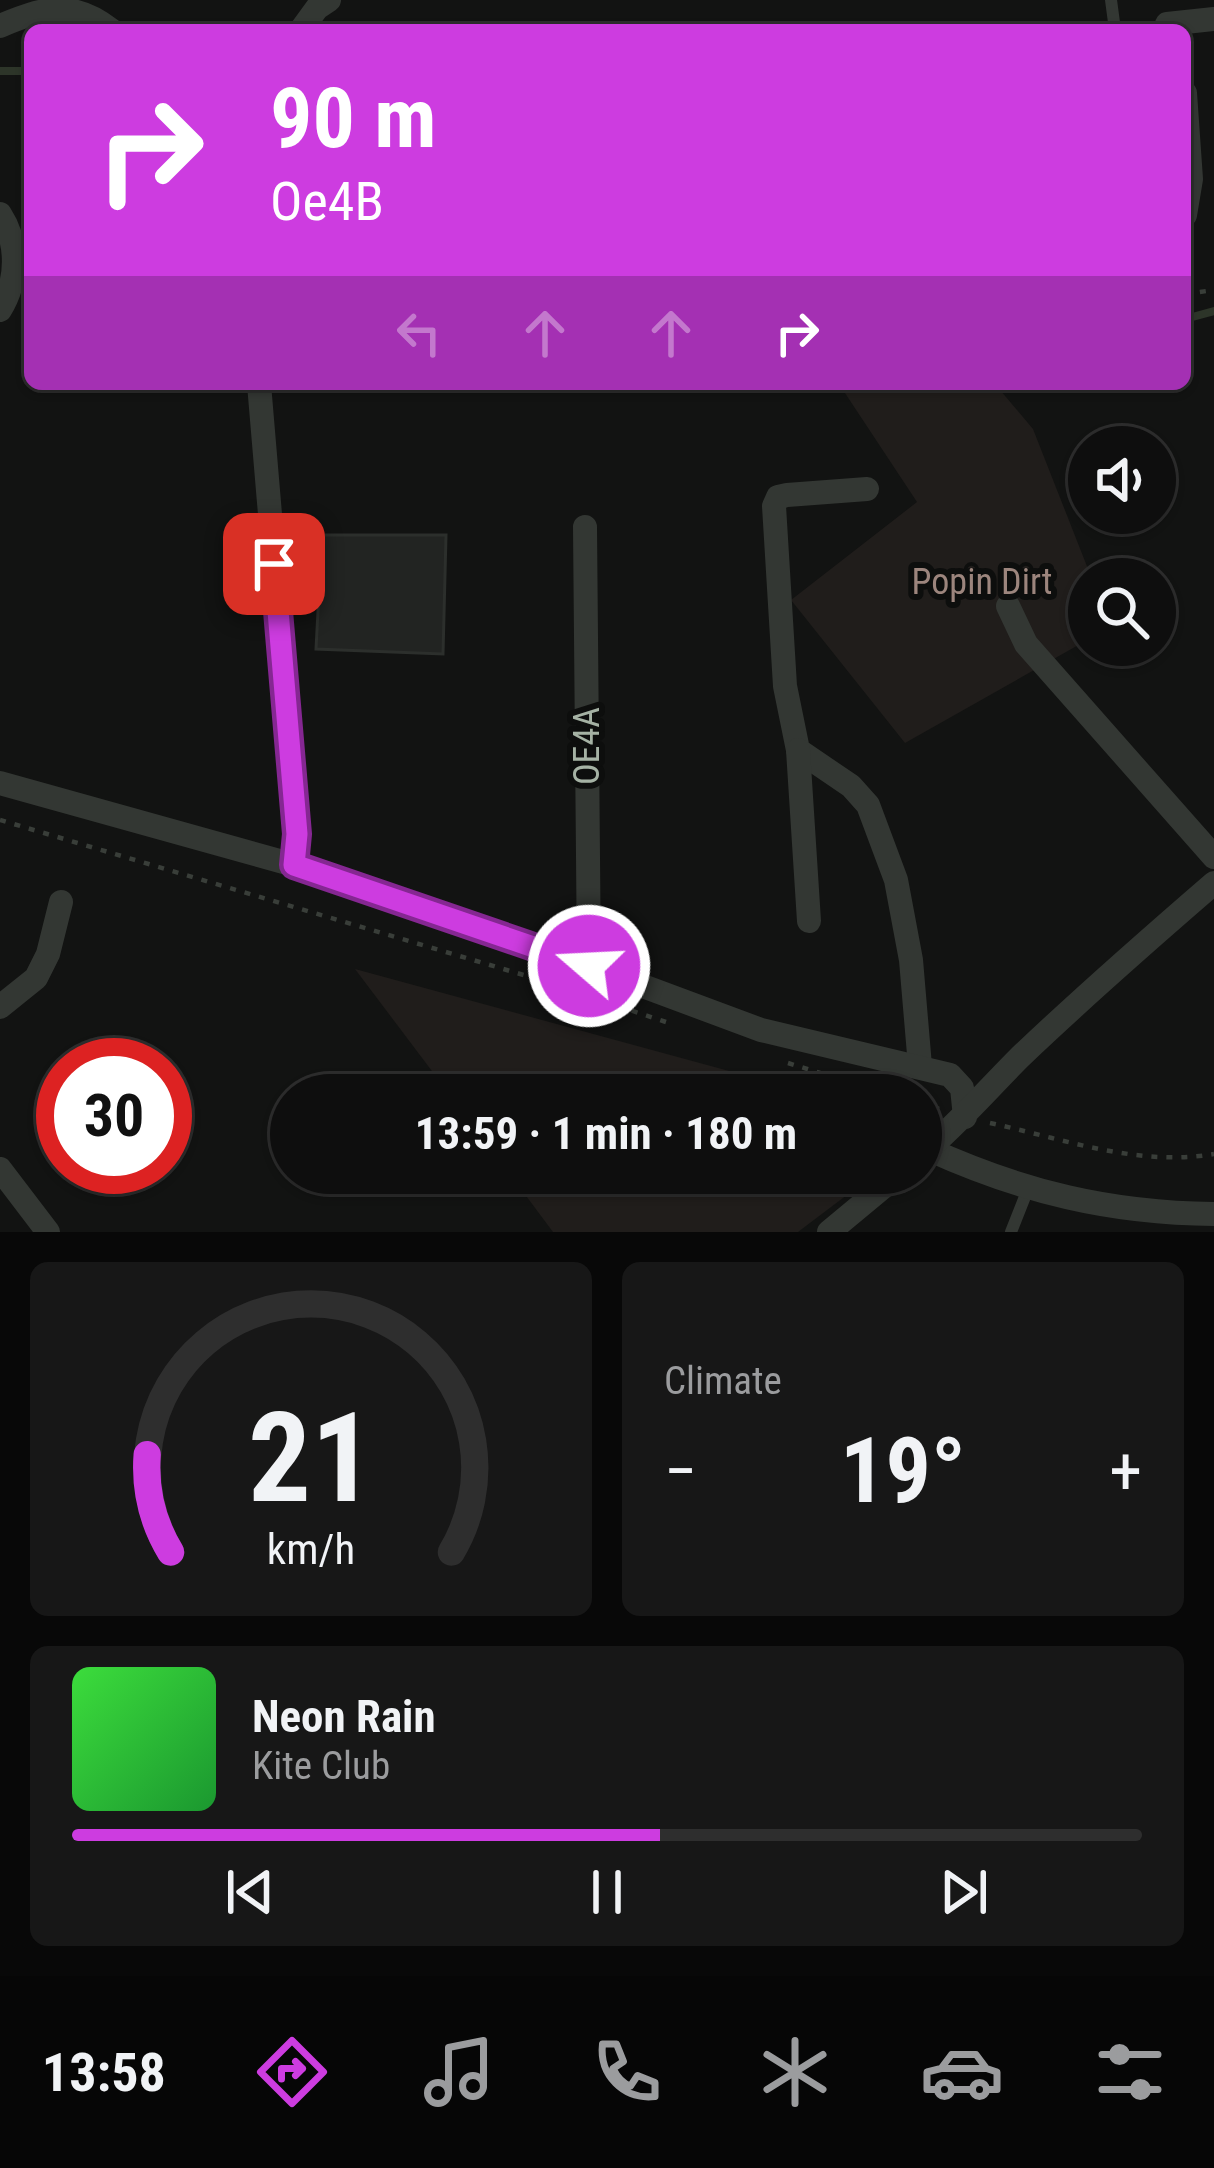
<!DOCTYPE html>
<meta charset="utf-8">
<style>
:root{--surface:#0e0e0e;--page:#171717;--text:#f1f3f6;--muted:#9b9c9e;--line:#2e2e2e;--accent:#cd3ce0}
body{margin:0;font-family:"Roboto Condensed",sans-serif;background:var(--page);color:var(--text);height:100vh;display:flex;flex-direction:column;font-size:45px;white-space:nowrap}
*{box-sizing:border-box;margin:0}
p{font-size:39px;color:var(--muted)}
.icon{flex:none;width:66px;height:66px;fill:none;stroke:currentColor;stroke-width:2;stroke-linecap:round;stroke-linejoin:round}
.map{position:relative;height:1232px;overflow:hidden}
.sheet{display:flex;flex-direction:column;gap:30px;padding:30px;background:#080808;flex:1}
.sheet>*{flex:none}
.banner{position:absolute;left:24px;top:24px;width:1167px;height:366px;border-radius:18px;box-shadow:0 3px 9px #0004,0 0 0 3px var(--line);background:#cd3ce0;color:#fff;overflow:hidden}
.buttons{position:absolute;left:1068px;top:426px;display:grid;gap:24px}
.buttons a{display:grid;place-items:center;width:108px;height:108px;border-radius:50%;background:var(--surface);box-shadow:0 3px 9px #0004,0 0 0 3px var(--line);font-size:60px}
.speed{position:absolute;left:36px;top:1038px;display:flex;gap:24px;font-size:60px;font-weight:700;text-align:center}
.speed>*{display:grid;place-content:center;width:156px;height:156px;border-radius:50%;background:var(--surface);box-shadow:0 3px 9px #0004,0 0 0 3px var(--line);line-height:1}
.speed .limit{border:18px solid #d22;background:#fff;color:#111}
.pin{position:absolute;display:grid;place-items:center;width:102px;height:102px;color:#fff;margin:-51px;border-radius:24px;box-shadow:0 6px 18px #0006}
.me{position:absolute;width:132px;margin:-66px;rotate:289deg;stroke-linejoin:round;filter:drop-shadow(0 0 9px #0008)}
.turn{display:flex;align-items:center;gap:42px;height:252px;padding:0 48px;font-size:54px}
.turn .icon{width:156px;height:156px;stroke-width:2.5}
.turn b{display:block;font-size:84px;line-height:102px}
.lanes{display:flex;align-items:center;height:114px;padding:0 48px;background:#0003;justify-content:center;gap:60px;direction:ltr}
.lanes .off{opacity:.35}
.big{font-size:90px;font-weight:700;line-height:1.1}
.sheet .widget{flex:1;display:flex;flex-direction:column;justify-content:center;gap:18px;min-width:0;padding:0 42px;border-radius:18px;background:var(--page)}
.sheet .dial{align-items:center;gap:0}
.dial svg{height:312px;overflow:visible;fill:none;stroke:var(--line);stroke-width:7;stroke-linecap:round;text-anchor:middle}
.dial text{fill:var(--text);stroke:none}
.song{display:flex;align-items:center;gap:36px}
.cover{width:144px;height:144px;border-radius:18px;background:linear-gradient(135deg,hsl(120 70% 55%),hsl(130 70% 35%))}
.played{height:12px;border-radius:6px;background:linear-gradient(90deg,var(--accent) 55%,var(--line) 55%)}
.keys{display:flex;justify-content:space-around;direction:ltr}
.heat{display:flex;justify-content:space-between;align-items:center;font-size:66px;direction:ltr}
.sheet .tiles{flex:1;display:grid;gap:30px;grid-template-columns:1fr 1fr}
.widget:last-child{grid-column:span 2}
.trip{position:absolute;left:270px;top:1074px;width:672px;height:120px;border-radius:60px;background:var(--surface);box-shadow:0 3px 9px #0004,0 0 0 3px var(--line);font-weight:700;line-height:120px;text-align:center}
.tabs{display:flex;height:192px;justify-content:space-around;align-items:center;background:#060606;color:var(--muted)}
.tabs .icon{width:84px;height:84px}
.tabs .selected{color:var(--accent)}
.tabs b{font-size:54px;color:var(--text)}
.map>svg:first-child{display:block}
.green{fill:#201d1b}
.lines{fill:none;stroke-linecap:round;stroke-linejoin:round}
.stream{stroke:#2d3529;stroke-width:8}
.building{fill:#222422;stroke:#2c2f2c;stroke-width:3}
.path{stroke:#393e39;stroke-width:4.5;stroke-dasharray:6 9;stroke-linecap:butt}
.service{stroke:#333733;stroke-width:12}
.minor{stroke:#333733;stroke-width:24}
.route-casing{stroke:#852792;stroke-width:30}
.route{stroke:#cd3ce0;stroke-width:21}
.labels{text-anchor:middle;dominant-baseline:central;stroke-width:12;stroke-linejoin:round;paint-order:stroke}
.park-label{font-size:36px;fill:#9c857d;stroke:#0d0e0d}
.street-label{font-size:36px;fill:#a5b2a4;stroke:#0d0e0d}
</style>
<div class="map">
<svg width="1214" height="1232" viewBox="0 0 1214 1232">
<rect width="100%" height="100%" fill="#121312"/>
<g class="green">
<path d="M839 384H995L1033 429 1092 579H1089V639L905 743 791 600 917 502Z"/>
<path d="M355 969 817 1095H450Z"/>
<path d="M509 1173H876L798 1232H553Z"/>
</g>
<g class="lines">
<g class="stream">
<path d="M0 71H30"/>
<path d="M1185 319 1214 311"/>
</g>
</g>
<path class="building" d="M322 535H446L443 654 316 649Z"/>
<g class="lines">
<g class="path">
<path d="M1185 294 1214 290"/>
<path d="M0 820 527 976 669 1023"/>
<path d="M788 1063 891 1095"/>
<path d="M921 1104 939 1109"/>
<path d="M990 1123C1064 1139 1138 1167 1214 1154"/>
</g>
<g class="service">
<path d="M1111 0 1115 30"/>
<path d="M1011 1232 1028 1189"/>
</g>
<g class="minor">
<path d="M1167 24 1214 19"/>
<path d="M0 26C44 7 73 0 111 30"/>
<path d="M301 30 317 8 329 0"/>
<path d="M1185 93 1191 179 1185 215"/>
<path d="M0 214C19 243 18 281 0 310"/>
<path d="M259 384 297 834 294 865"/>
<path d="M867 489 787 495 778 497 774 506 785 686 798 750 851 786 868 805 896 880 911 960 920 1066"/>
<path d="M585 527 589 966"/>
<path d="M1008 606 1026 644 1214 857"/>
<path d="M798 750 809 921"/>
<path d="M0 783 294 865 589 966 761 1030 950 1075 962 1088 965 1117"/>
<path d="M0 1007 36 978 48 954 61 902"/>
<path d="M928 1149C1023 1192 1110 1213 1214 1214"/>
<path d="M921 1155C957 1125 987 1090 1020 1057 1083 997 1148 940 1214 883"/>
<path d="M0 1169 48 1232"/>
<path d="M829 1232 900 1173"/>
</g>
</g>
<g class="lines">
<g class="route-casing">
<path id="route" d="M274 564 297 834 294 865 589 966"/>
</g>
<use href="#route" class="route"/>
</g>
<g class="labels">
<g class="park-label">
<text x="982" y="582">Popin Dirt</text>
</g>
<g class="street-label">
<text transform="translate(587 746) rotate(-90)">OE4A</text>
</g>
</g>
</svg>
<div class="buttons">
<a><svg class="icon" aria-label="sound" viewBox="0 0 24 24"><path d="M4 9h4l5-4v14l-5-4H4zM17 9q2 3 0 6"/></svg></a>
<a><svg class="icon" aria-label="search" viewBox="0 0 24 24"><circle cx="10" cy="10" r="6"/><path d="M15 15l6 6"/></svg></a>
</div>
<div class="speed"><div class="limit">30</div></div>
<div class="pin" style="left:274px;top:564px;background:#d93025"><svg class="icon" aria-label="arrive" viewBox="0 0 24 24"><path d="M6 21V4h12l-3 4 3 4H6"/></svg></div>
<svg class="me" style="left:589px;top:966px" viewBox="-20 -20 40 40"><circle r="17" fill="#cd3ce0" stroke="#fff" stroke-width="3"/><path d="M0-11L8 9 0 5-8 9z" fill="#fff"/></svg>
<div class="trip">13:59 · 1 min · 180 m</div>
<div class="banner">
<div class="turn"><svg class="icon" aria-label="right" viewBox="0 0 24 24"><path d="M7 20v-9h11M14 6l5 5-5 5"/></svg><div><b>90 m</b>Oe4B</div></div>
<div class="lanes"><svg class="icon off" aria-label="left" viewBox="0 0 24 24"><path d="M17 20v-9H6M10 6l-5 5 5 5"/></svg><svg class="icon off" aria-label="ahead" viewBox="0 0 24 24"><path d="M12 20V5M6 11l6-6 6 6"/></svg><svg class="icon off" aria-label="ahead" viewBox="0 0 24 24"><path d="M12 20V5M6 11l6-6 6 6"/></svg><svg class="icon" aria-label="right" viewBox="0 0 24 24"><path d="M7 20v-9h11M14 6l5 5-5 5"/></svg></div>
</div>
</div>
<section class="sheet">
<div class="tiles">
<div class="widget dial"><svg viewBox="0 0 100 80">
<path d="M14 69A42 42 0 1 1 86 69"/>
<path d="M14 69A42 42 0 0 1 8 44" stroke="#cd3ce0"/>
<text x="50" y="56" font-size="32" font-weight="700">21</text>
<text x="50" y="72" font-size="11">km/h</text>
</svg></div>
<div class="widget"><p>Climate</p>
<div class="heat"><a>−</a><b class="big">19°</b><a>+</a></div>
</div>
<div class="widget">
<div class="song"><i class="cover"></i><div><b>Neon Rain</b><p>Kite Club</p></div></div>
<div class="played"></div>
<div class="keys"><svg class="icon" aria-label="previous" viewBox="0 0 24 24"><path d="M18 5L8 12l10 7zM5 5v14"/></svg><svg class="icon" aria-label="pause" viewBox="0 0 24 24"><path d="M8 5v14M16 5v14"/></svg><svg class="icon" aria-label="next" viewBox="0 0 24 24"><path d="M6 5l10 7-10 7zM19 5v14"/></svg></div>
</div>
</div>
</section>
<nav class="tabs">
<b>13:58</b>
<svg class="icon selected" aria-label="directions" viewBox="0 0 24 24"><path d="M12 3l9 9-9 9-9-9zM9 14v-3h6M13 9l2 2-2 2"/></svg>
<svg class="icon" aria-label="music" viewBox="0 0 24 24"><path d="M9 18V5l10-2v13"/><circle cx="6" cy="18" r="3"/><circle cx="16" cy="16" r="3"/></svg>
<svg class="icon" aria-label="phone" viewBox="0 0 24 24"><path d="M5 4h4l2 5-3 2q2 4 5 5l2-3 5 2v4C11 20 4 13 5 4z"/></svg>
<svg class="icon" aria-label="climate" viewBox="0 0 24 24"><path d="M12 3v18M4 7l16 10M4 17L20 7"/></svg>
<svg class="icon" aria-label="car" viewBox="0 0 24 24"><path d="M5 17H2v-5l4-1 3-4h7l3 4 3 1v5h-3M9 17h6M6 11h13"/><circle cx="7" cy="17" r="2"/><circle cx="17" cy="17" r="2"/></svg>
<svg class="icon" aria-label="filters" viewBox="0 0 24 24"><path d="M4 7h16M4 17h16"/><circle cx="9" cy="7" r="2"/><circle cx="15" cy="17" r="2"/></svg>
</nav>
